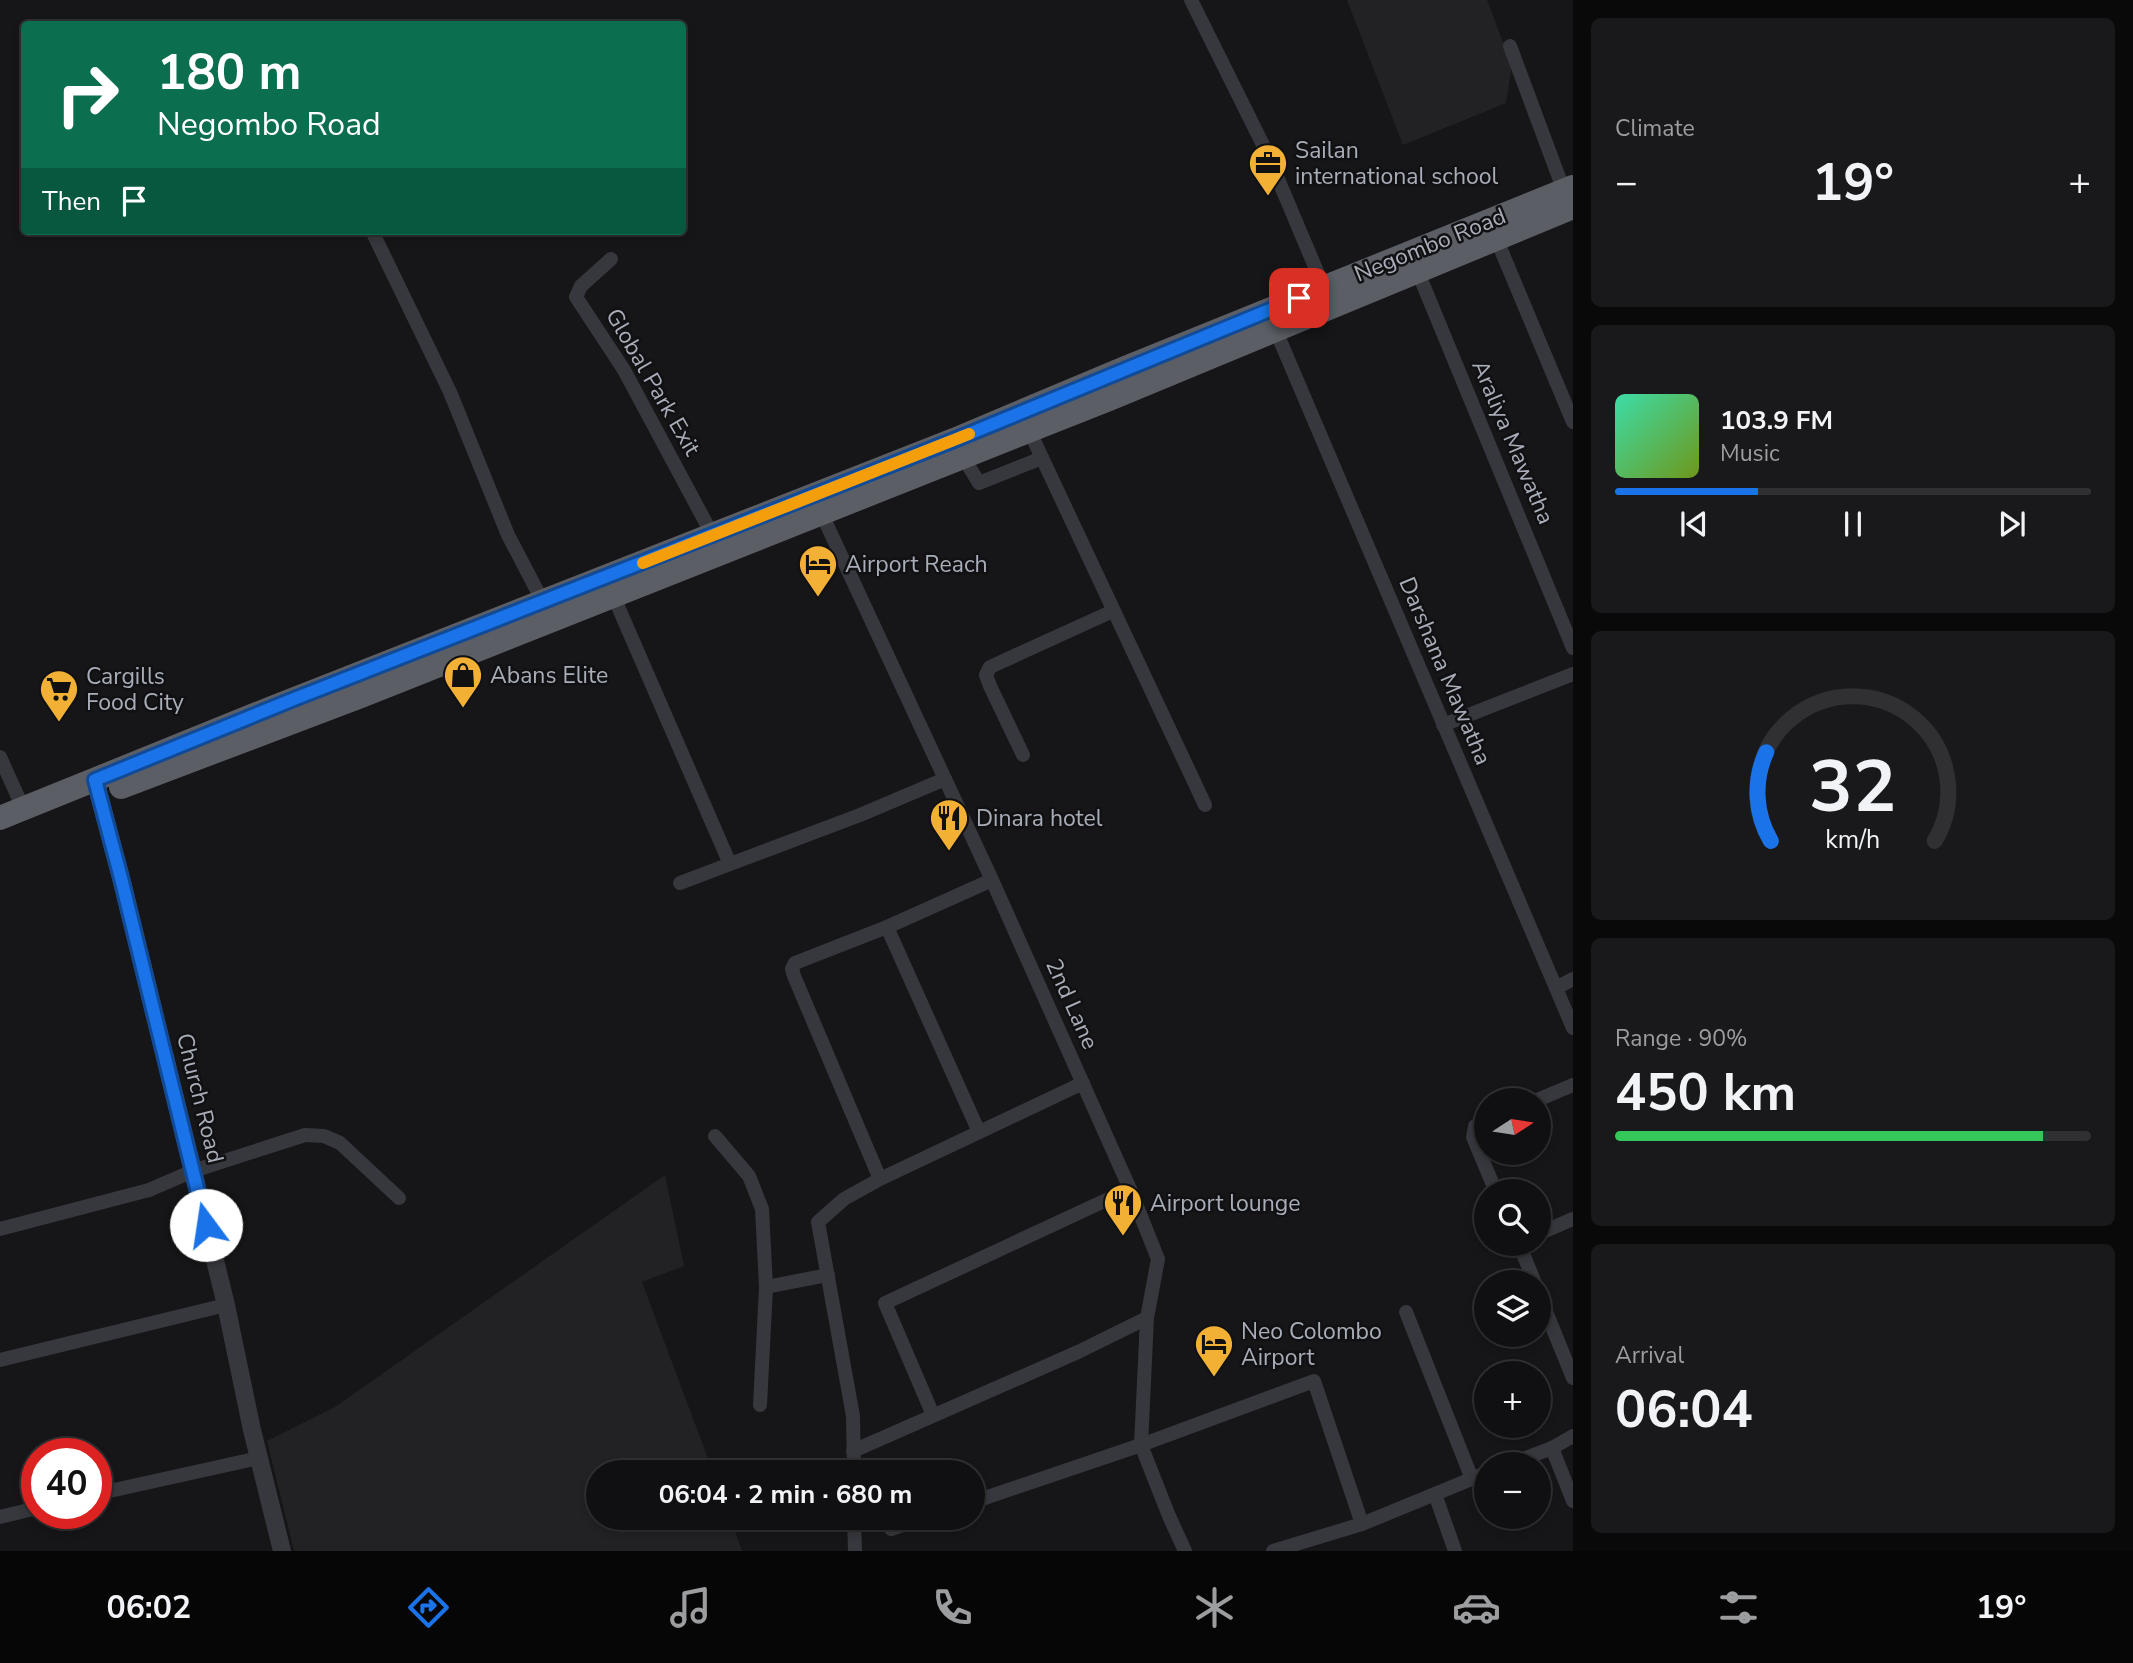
<!DOCTYPE html>
<meta charset="utf-8">
<style>
:root{--surface:#101012;--page:#19191b;--text:#f1f3f6;--muted:#9c9d9f;--line:#303032;--accent:#1a73e8}
body{margin:0;font-family:"Nunito Sans",sans-serif;background:var(--page);color:var(--text);height:100vh;display:flex;flex-direction:column;font-size:26px;white-space:nowrap}
*{box-sizing:border-box;margin:0}
p{font-size:23px;color:var(--muted)}
.icon{flex:none;width:38px;height:38px;fill:none;stroke:currentColor;stroke-width:2;stroke-linecap:round;stroke-linejoin:round}
.map{position:relative;flex:1;overflow:hidden}
.details{display:flex;flex-direction:column;gap:18px;padding:18px;background:#09090a;width:560px}
.details>*{flex:none}
.hud{position:absolute;left:21px;top:21px;width:665px;height:214px;border-radius:7px;box-shadow:0 4px 10px #0003,0 0 0 2px var(--line);background:#0b6e4f;color:#fff;overflow:hidden}
.needle{width:46px;rotate:78deg}
.controls{position:absolute;left:1474px;top:1088px;display:grid;gap:14px}
.controls a{display:grid;place-items:center;width:77px;height:77px;border-radius:50%;background:var(--surface);box-shadow:0 4px 10px #0003,0 0 0 2px var(--line);font-size:35px}
.speed{position:absolute;left:21px;top:1438px;display:flex;gap:14px;font-size:35px;font-weight:700;text-align:center}
.speed>*{display:grid;place-content:center;width:91px;height:91px;border-radius:50%;background:var(--surface);box-shadow:0 4px 10px #0003,0 0 0 2px var(--line);line-height:1}
.speed .limit{border:10px solid #d22;background:#fff;color:#111}
.pin{position:absolute;display:grid;place-items:center;width:60px;height:60px;color:#fff;margin:-30px;border-radius:14px;box-shadow:0 4px 10px #0006}
.me{position:absolute;width:77px;margin:-38px;rotate:346deg;stroke-linejoin:round;filter:drop-shadow(0 0 5px #0008)}
.turn{display:flex;align-items:center;gap:24px;height:147px;padding:0 21px;font-size:32px}
.turn .icon{width:91px;height:91px;stroke-width:2.5}
.turn b{display:block;font-size:49px;line-height:60px}
.then{display:flex;align-items:center;height:66px;padding:0 21px;background:#0003;gap:14px;font-size:26px}
.big{font-size:52px;font-weight:700;line-height:1.1}
.details .card{flex:1;display:flex;flex-direction:column;justify-content:center;gap:10px;min-width:0;padding:0 24px;border-radius:10px;background:var(--page)}
.details .dial{align-items:center;gap:0}
.dial svg{height:182px;overflow:visible;fill:none;stroke:var(--line);stroke-width:7;stroke-linecap:round;text-anchor:middle}
.dial text{fill:var(--text);stroke:none}
.song{display:flex;align-items:center;gap:21px}
.cover{width:84px;height:84px;border-radius:10px;background:linear-gradient(135deg,hsl(160 70% 55%),hsl(80 70% 35%))}
.played{height:7px;border-radius:4px;background:linear-gradient(90deg,var(--accent) 30%,var(--line) 30%)}
.keys{display:flex;justify-content:space-around;direction:ltr}
.heat{display:flex;justify-content:space-between;align-items:center;font-size:38px;direction:ltr}
.charge{height:10px;border-radius:5px;background:linear-gradient(90deg,#34c759 90%,var(--line) 0)}
.trip{position:absolute;left:586px;top:1460px;width:399px;height:70px;border-radius:35px;background:var(--surface);box-shadow:0 4px 10px #0003,0 0 0 2px var(--line);font-weight:700;line-height:70px;text-align:center}
.dock{display:flex;height:112px;justify-content:space-around;align-items:center;background:#060607;color:var(--muted)}
.dock .icon{width:49px;height:49px}
.dock .active{color:var(--accent)}
.dock b{font-size:32px;color:var(--text)}
main{display:flex;flex:1;min-height:0}
.map>svg:first-child{display:block}
.built{fill:#222225}
.lines{fill:none;stroke-linecap:round;stroke-linejoin:round}
.minor{stroke:#37383d;stroke-width:14}
.tertiary{stroke:#37383d;stroke-width:18}
.trunk{stroke:#5b5e65;stroke-width:24}
.route-casing{stroke:#114b97;stroke-width:18}
.route{stroke:#1a73e8;stroke-width:12}
.slow{stroke:#f59e0b;stroke-width:12}
.labels{text-anchor:middle;dominant-baseline:central;stroke-width:5;stroke-linejoin:round;paint-order:stroke}
.poi-label{font-size:23px;fill:#a8adb8;stroke:#111113;text-anchor:start}
.street-label{font-size:23px;fill:#a8adb8;stroke:#111113}
</style>
<main>
<div class="map">
<svg width="1573" height="1551" viewBox="0 0 1573 1551">
<rect width="100%" height="100%" fill="#161618"/>
<g class="built">
<path d="M1347 0H1487L1512 66 1506 103 1403 145Z"/>
<path d="M665 1175 684 1266 642 1282 713 1472H598V1517H730L742 1551H294L267 1441 335 1407Z"/>
</g>
<g class="lines">
<g class="minor">
<path d="M1191 0 1267 153 1324 288"/>
<path d="M1510 46 1564 191"/>
<path d="M372 231 450 392 508 535 543 602"/>
<path d="M1496 238 1573 422"/>
<path d="M611 259 581 286 576 297 624 370 713 536"/>
<path d="M1415 265 1573 648"/>
<path d="M1276 331 1573 1028"/>
<path d="M1029 430 1205 805"/>
<path d="M960 452 979 483 1042 458"/>
<path d="M819 508 992 880 1130 1189 1158 1259 1147 1318 1141 1445 1169 1516 1185 1551"/>
<path d="M613 595 730 864 860 815 945 779"/>
<path d="M1443 725 1573 674"/>
<path d="M1023 755 990 686 986 675 990 667 1113 611"/>
<path d="M0 757 23 808"/>
<path d="M992 880 887 927 795 963 792 969 794 976 880 1179 1083 1083"/>
<path d="M680 883 730 864"/>
<path d="M887 927 979 1132"/>
<path d="M1556 988 1573 979"/>
<path d="M1535 1101 1573 1085"/>
<path d="M1486 1121 1475 1126 1473 1137 1496 1192"/>
<path d="M715 1136 749 1176 762 1209 766 1287 760 1405"/>
<path d="M0 1229 149 1190 193 1171 305 1135 324 1136 340 1143 399 1198"/>
<path d="M1538 1234 1573 1219"/>
<path d="M1519 1244 1535 1283"/>
<path d="M766 1287 828 1275"/>
<path d="M1538 1292 1573 1378"/>
<path d="M1406 1312 1472 1479"/>
<path d="M0 1360 226 1305"/>
<path d="M933 1415 885 1303 1130 1189"/>
<path d="M1552 1448 1573 1501"/>
<path d="M853 1451 1078 1352 1147 1318"/>
<path d="M1508 1465 1552 1448 1573 1436"/>
<path d="M854 1472 853 1416 818 1222 844 1199 880 1179"/>
<path d="M96 1494 259 1458"/>
<path d="M1435 1494 1455 1551"/>
<path d="M973 1502 1141 1445 1314 1381 1362 1524"/>
<path d="M0 1517 37 1508"/>
<path d="M854 1517 855 1551"/>
<path d="M891 1529 927 1517"/>
<path d="M1273 1551 1362 1524 1486 1473"/>
</g>
<path class="tertiary" d="M95 780 121 878 226 1305 252 1430 282 1551"/>
<g class="trunk">
<path d="M121 787 361 696 1109 399 1573 207"/>
<path d="M0 818 274 707 954 440 1125 368 1573 187"/>
</g>
</g>
<g class="lines">
<g class="route-casing">
<path id="route" d="M206 1225 121 878 95 780 294 699 954 440 1299 298"/>
</g>
<use href="#route" class="route"/>
<path class="slow" d="M643 563 969 434"/>
</g>
<defs>
<g id="office-pin" transform="scale(2.0125)"><path d="M0 17L-7.5 6A9.5 9.5 0 1 1 7.5 6Z" fill="#f2b134" stroke="#111113"/><path d="M-6-3h4V-5.5h4V-3h4V5H-6ZM-1-4.5V-3h2v-1.5ZM-6 0V1H6V0Z" fill="#111"/></g>
<g id="hotel-pin" transform="scale(2.0125)"><path d="M0 17L-7.5 6A9.5 9.5 0 1 1 7.5 6Z" fill="#f2b134" stroke="#111113"/><path d="M-6-4.5h1.5V1H6V5H4.5V3h-9V5H-6ZM-4 0a1.8 1.8 0 1 1 3.6 0ZM.5 0V-2.5h3Q6-2.5 6 0Z" fill="#111"/></g>
<g id="shop-pin" transform="scale(2.0125)"><path d="M0 17L-7.5 6A9.5 9.5 0 1 1 7.5 6Z" fill="#f2b134" stroke="#111113"/><path d="M-5-2.5h2.3a2.7 3.5 0 0 1 5.4 0H5L5.5 6h-11ZM-1.5-2.5h3a1.5 2.3 0 0 0-3 0Z" fill="#111"/></g>
<g id="supermarket-pin" transform="scale(2.0125)"><path d="M0 17L-7.5 6A9.5 9.5 0 1 1 7.5 6Z" fill="#f2b134" stroke="#111113"/><path d="M-6-5.5h2.5l.6 2H6L4.5 2H-2.5L-4.4-4H-6ZM-1.5 3.2a1.3 1.3 0 1 0 .1 0ZM3 3.2a1.3 1.3 0 1 0 .1 0Z" fill="#111"/></g>
<g id="restaurant-pin" transform="scale(2.0125)"><path d="M0 17L-7.5 6A9.5 9.5 0 1 1 7.5 6Z" fill="#f2b134" stroke="#111113"/><path d="M-5-6h1v4h1v-4h1v4h1v-4h1v5L-1.5 .5V6h-2V.5L-5-1ZM5-6V6H3V1.5H1.5Q1.5-4 5-6Z" fill="#111"/></g>
</defs>
<g fill-rule="evenodd">
<use href="#office-pin" x="1268" y="163"/>
<use href="#hotel-pin" x="818" y="564"/>
<use href="#shop-pin" x="463" y="675"/>
<use href="#supermarket-pin" x="59" y="689"/>
<use href="#restaurant-pin" x="949" y="818"/>
<use href="#restaurant-pin" x="1123" y="1203"/>
<use href="#hotel-pin" x="1214" y="1344"/>
</g>
<g class="labels">
<g class="poi-label">
<text x="1295" y="150">Sailan<tspan x="1295" dy="26">international school</tspan></text>
<text x="845" y="564">Airport Reach</text>
<text x="490" y="675">Abans Elite</text>
<text x="86" y="676">Cargills<tspan x="86" dy="26">Food City</tspan></text>
<text x="976" y="818">Dinara hotel</text>
<text x="1150" y="1203">Airport lounge</text>
<text x="1241" y="1331">Neo Colombo<tspan x="1241" dy="26">Airport</tspan></text>
</g>
<g class="street-label">
<text transform="translate(1430 245) rotate(-22)">Negombo Road</text>
<text transform="translate(653 382) rotate(60)">Global Park Exit</text>
<text transform="translate(1513 442) rotate(67)">Araliya Mawatha</text>
<text transform="translate(1445 671) rotate(67)">Darshana Mawatha</text>
<text transform="translate(1072 1004) rotate(66)">2nd Lane</text>
<text transform="translate(200 1098) rotate(76)">Church Road</text>
</g>
</g>
</svg>
<div class="controls">
<a><svg class="needle" viewBox="-14 -14 28 28"><path d="M0-13l5 13h-10z" fill="#e53935"/><path d="M0 13l5-13h-10z" fill="#9c9d9f"/></svg></a>
<a><svg class="icon" aria-label="search" viewBox="0 0 24 24"><circle cx="10" cy="10" r="6"/><path d="M15 15l6 6"/></svg></a>
<a><svg class="icon" aria-label="layers" viewBox="0 0 24 24"><path d="M12 4l9 5-9 5-9-5zM3 14l9 5 9-5"/></svg></a>
<a>+</a>
<a>−</a>
</div>
<div class="speed"><div class="limit">40</div></div>
<div class="pin" style="left:1299px;top:298px;background:#d93025"><svg class="icon" aria-label="arrive" viewBox="0 0 24 24"><path d="M6 21V4h12l-3 4 3 4H6"/></svg></div>
<svg class="me" style="left:206px;top:1225px" viewBox="-20 -20 40 40"><circle r="19" fill="#fff"/><path d="M0-13L10 11 0 6-10 11z" fill="#1a73e8"/></svg>
<div class="trip">06:04 · 2 min · 680 m</div>
<div class="hud">
<div class="turn"><svg class="icon" aria-label="right" viewBox="0 0 24 24"><path d="M7 20v-9h11M14 6l5 5-5 5"/></svg><div><b>180 m</b>Negombo Road</div></div>
<div class="then">Then<svg class="icon" aria-label="arrive" viewBox="0 0 24 24"><path d="M6 21V4h12l-3 4 3 4H6"/></svg></div>
</div>
</div>
<section class="details">
<div class="card"><p>Climate</p>
<div class="heat"><a>−</a><b class="big">19°</b><a>+</a></div>
</div>
<div class="card">
<div class="song"><i class="cover"></i><div><b>103.9 FM</b><p>Music</p></div></div>
<div class="played"></div>
<div class="keys"><svg class="icon" aria-label="previous" viewBox="0 0 24 24"><path d="M18 5L8 12l10 7zM5 5v14"/></svg><svg class="icon" aria-label="pause" viewBox="0 0 24 24"><path d="M8 5v14M16 5v14"/></svg><svg class="icon" aria-label="next" viewBox="0 0 24 24"><path d="M6 5l10 7-10 7zM19 5v14"/></svg></div>
</div>
<div class="card dial"><svg viewBox="0 0 100 80">
<path d="M14 69A42 42 0 1 1 86 69"/>
<path d="M14 69A42 42 0 0 1 12 30" stroke="#1a73e8"/>
<text x="50" y="56" font-size="32" font-weight="700">32</text>
<text x="50" y="72" font-size="11">km/h</text>
</svg></div>
<div class="card"><p>Range · 90%</p><b class="big">450 km</b><div class="charge"></div></div>
<div class="card"><p>Arrival</p><b class="big">06:04</b></div>
</section>
</main>
<nav class="dock">
<b>06:02</b>
<svg class="icon active" aria-label="directions" viewBox="0 0 24 24"><path d="M12 3l9 9-9 9-9-9zM9 14v-3h6M13 9l2 2-2 2"/></svg>
<svg class="icon" aria-label="music" viewBox="0 0 24 24"><path d="M9 18V5l10-2v13"/><circle cx="6" cy="18" r="3"/><circle cx="16" cy="16" r="3"/></svg>
<svg class="icon" aria-label="phone" viewBox="0 0 24 24"><path d="M5 4h4l2 5-3 2q2 4 5 5l2-3 5 2v4C11 20 4 13 5 4z"/></svg>
<svg class="icon" aria-label="climate" viewBox="0 0 24 24"><path d="M12 3v18M4 7l16 10M4 17L20 7"/></svg>
<svg class="icon" aria-label="car" viewBox="0 0 24 24"><path d="M5 17H2v-5l4-1 3-4h7l3 4 3 1v5h-3M9 17h6M6 11h13"/><circle cx="7" cy="17" r="2"/><circle cx="17" cy="17" r="2"/></svg>
<svg class="icon" aria-label="filters" viewBox="0 0 24 24"><path d="M4 7h16M4 17h16"/><circle cx="9" cy="7" r="2"/><circle cx="15" cy="17" r="2"/></svg>
<b>19°</b>
</nav>
